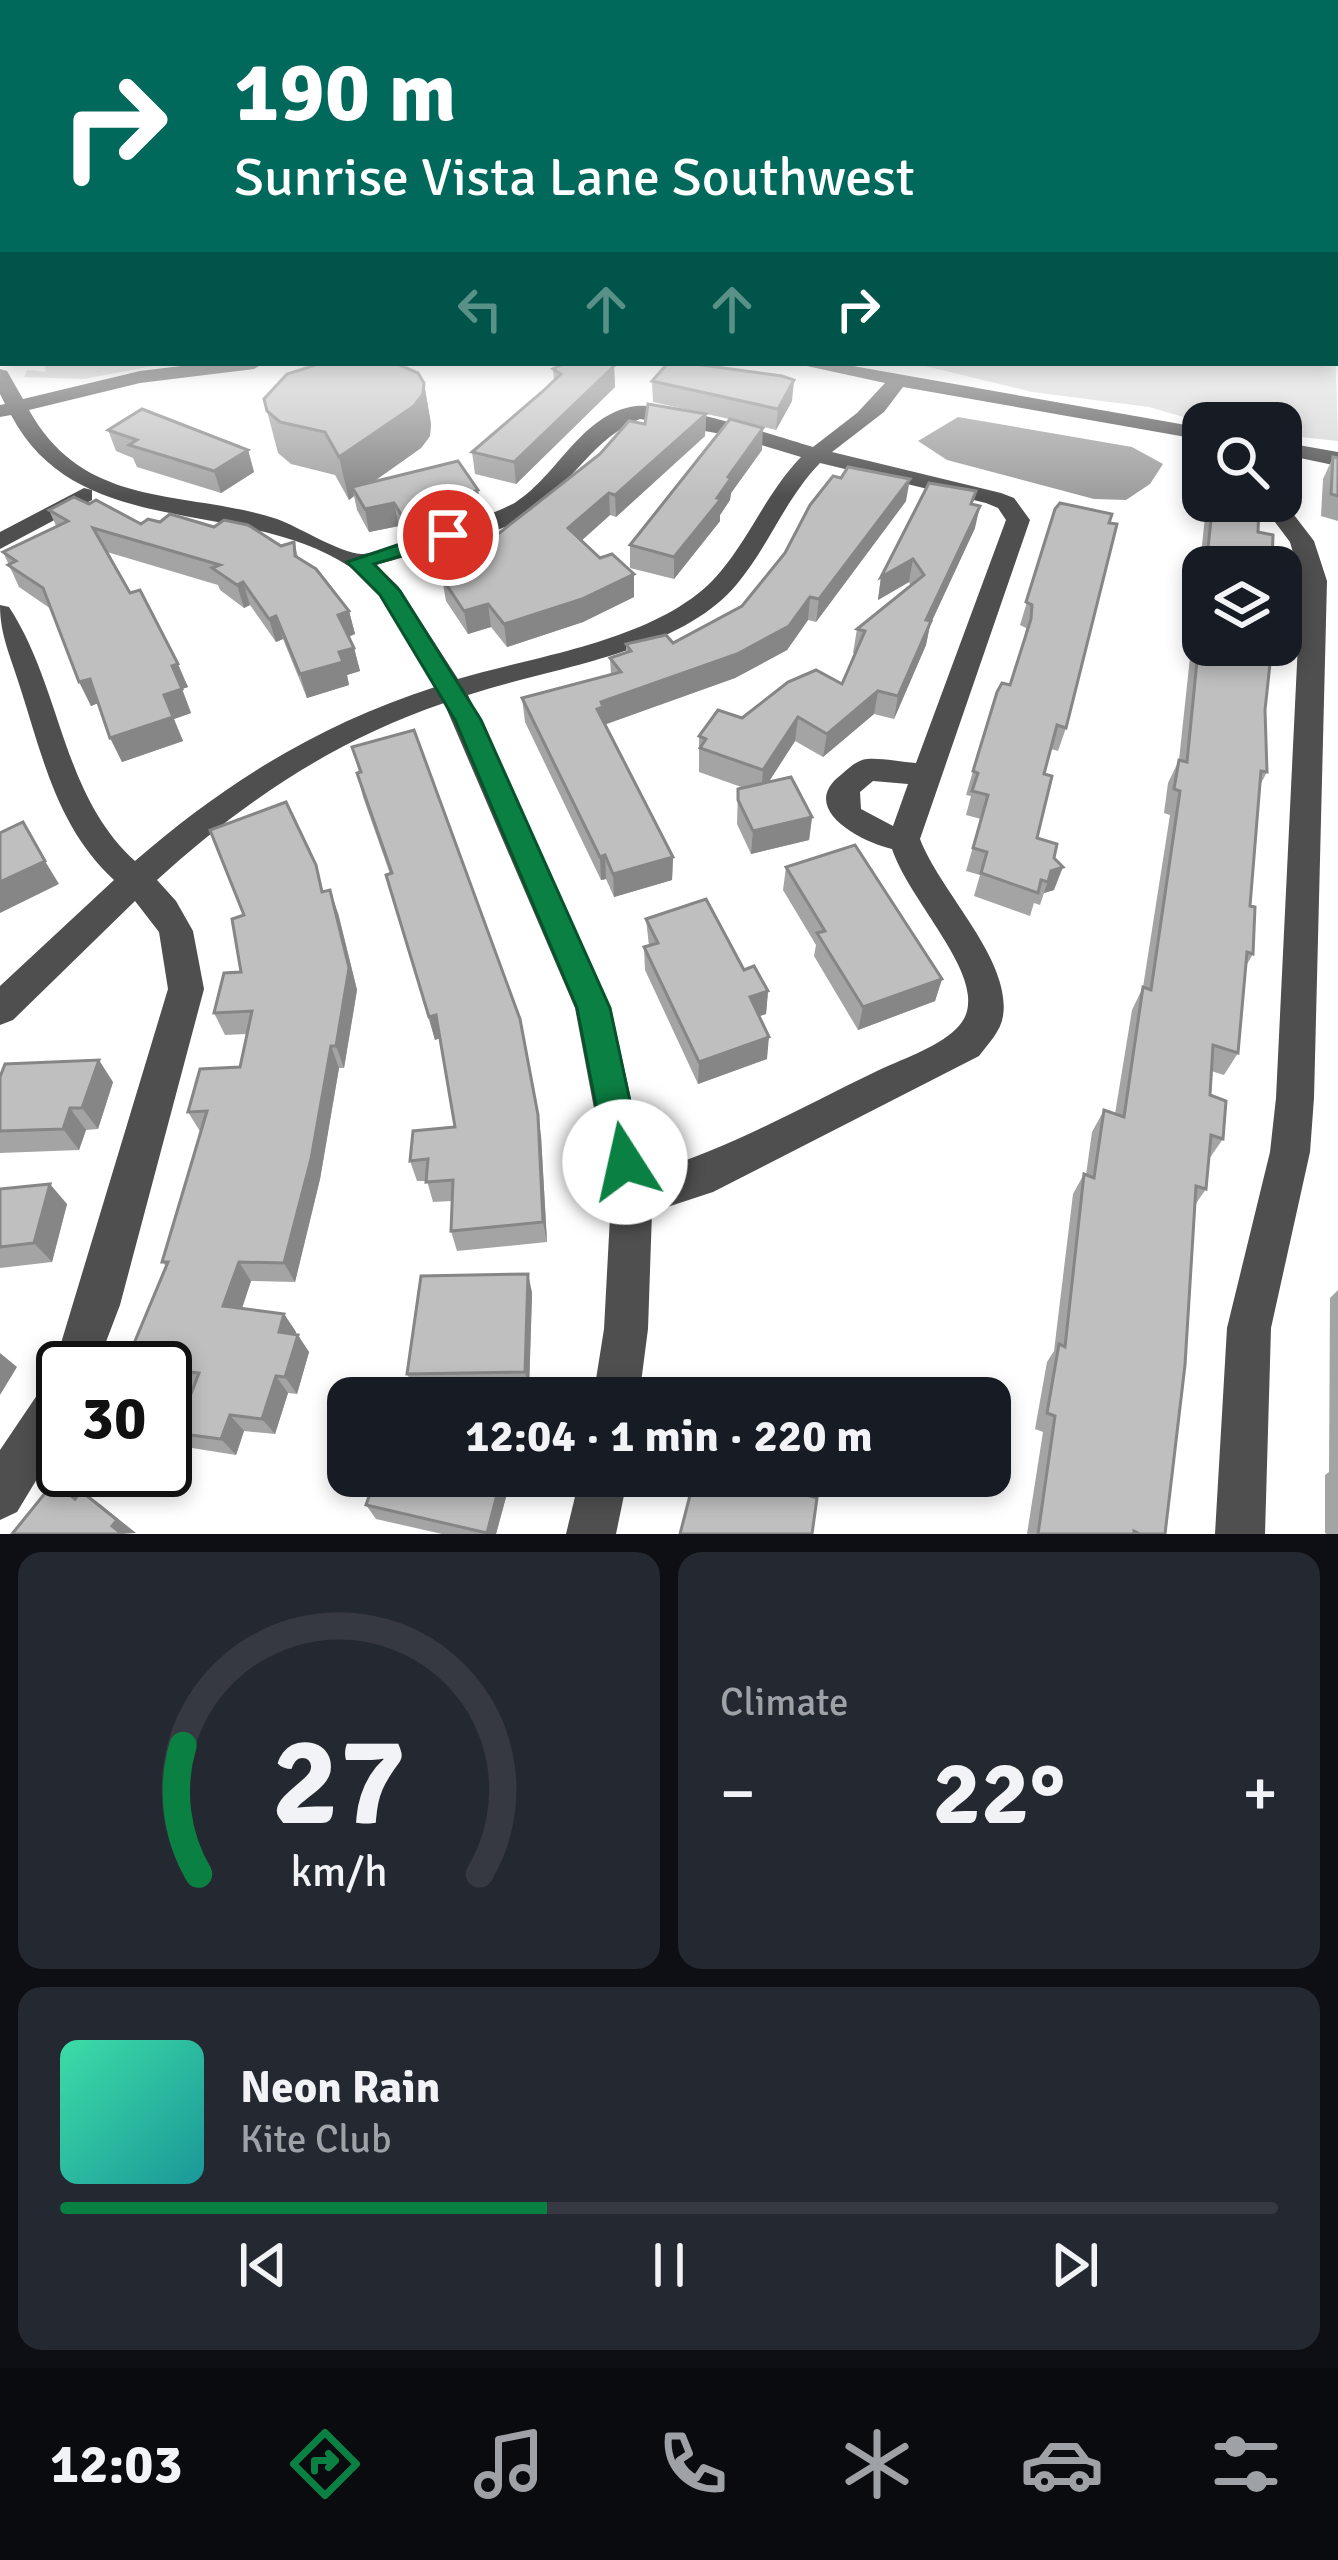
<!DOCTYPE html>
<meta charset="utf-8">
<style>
:root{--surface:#171b24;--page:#242831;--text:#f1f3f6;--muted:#9ea1a6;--line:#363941;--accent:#0b8043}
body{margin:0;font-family:Signika,sans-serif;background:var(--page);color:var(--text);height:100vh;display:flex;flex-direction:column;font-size:45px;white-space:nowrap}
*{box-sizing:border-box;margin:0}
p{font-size:39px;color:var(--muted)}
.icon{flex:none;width:66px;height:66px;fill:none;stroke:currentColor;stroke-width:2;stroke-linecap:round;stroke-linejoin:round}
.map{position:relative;height:1534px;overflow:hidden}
.sheet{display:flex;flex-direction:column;gap:18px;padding:18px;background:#0d0f14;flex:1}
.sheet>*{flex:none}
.top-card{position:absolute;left:0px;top:0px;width:1338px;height:366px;box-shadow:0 6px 18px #0003;background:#00695c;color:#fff;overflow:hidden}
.fabs{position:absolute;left:1182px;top:402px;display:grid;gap:24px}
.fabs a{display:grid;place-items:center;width:120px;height:120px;border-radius:24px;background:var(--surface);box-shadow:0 6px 18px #0003;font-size:60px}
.speed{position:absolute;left:36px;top:1341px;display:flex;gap:24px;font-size:60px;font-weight:700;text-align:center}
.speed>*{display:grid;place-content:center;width:156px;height:156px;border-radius:50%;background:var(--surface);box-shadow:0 6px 18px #0003;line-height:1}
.speed .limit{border:6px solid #111;border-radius:18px;background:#fff;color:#111}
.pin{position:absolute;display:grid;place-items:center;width:102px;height:102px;color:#fff;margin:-51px;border:6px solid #fff;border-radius:50%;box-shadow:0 3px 12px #0007}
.me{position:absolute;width:132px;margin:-66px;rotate:350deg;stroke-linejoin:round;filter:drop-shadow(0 0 9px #0008)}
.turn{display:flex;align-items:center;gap:42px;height:252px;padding:0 36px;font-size:54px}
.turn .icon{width:156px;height:156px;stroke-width:2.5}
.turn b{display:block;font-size:84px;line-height:102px}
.lanes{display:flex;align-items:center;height:114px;padding:0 36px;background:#0003;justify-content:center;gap:60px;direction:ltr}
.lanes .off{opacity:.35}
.big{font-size:90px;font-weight:700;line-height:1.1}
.sheet .tile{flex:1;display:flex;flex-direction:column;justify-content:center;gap:18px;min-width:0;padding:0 42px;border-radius:24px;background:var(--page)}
.sheet .dial{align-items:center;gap:0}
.dial svg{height:312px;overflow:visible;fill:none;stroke:var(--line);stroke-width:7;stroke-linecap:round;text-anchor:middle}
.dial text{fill:var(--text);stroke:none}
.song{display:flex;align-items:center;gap:36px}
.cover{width:144px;height:144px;border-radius:18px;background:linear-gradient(135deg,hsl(160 70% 55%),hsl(180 70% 35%))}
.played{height:12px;border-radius:6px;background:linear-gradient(90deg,var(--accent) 40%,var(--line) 40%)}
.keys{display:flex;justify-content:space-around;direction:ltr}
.heat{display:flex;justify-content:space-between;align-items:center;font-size:66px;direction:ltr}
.sheet .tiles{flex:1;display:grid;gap:18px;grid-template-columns:1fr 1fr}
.tile:last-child{grid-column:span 2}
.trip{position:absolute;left:327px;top:1377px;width:684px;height:120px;border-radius:24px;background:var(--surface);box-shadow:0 6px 18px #0003;font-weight:700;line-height:120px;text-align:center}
.tab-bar{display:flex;height:192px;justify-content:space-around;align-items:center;background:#090b0e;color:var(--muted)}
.tab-bar .icon{width:84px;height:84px}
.tab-bar .selected{color:var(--accent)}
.tab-bar b{font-size:54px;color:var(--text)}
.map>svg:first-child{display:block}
.green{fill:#d6d6d6}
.water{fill:#9d9d9d}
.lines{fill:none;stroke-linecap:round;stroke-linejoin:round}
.minor{fill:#4f4f4f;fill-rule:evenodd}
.wall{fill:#a4a4a4}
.shaded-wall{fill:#868686}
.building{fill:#bfbfbf;stroke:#868686;stroke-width:3}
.route{fill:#0b8043;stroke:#07532c;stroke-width:3}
</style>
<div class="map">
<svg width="1338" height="1534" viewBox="0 0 1338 1534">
<rect width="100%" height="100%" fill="#fff"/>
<g class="green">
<path d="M1335 334 1338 441 1281 435V423H1246L1224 414 1187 418 1149 407 1032 392 913 363H1335Z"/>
<path d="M44 363H169L84 379 24 377 27 370 46 372Z"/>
</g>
<path class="water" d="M958 417 1132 447 1163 464 1150 484 1126 500 1094 499 947 460 918 441Z"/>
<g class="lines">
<g class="minor">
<path d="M206 363H264L254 369 140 383 29 410C85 511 185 489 277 519 299 527 340 553 361 554 382 554 498 514 516 502 558 475 582 413 636 406 672 402 774 435 813 447L857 413 885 383 793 363H836L1203 428V440L903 387 884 412 832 452 1001 493 1014 498 1030 520 920 839C940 892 1012 960 1003 1016 1001 1031 988 1044 979 1056L713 1192 652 1212 648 1329 639 1398H593L604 1329 611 1198 575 1008 444 703C333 741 243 802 157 880L176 901 193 931 204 989 120 1305 96 1368H63V1436L17 1512 0 1520V1450L52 1373 168 989 159 932 135 901 13 1020 0 1025V986L114 880C57 827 43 758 20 687 11 657 0 636 0 605L9 607C62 688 61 794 135 861 226 782 320 724 435 687 413 648 388 593 350 567 245 496 78 543 11 415L0 417V405L5 404 0 394V369L7 371 23 399 140 371ZM640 419 732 436 801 457C768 491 751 535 721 571 666 639 539 655 458 679L398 586 376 565C421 551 499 538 535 510 574 480 594 438 640 419ZM820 463 986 503 998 508 1006 520 916 763C901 762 882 758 867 759 857 760 849 768 842 774 796 808 861 842 892 849 907 894 965 955 968 996 969 1010 966 1019 956 1029 937 1048 899 1060 875 1072 800 1108 727 1150 647 1173L611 1008 468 695C551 667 679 654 737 584 769 546 785 499 820 463ZM873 781 908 784 893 826 861 809 860 792Z"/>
<path d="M1281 442 1338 452V466L1281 454Z"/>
<path d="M84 488 92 490V500L0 549V532Z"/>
<path d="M1281 498 1314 541 1327 581 1314 1098 1310 1152 1271 1328 1265 1534H1215L1227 1328 1270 1152 1276 1098 1301 581 1290 542 1259 501Z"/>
<path d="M580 1476H628L616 1534H566Z"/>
</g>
</g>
<g class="wall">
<path d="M614 366 615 387 516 484 475 474 472 452 554 381 553 369Z"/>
<path d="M652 381 792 401 776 430 743 422 762 450 731 493 730 500 720 515V521L674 579 630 568V545L729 419 653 402Z"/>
<path d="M424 383 431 424 430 436 421 448 373 482 478 490 481 513 418 535 468 544 434 582 419 558 415 536 407 538 399 526 369 532 357 510 354 496 349 500 335 475 291 464 278 453 267 411Z"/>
<path d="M706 414 705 436 616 517 610 515 582 540 634 597 583 622 507 647 491 627 468 634 446 601 442 578 645 424Z"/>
<path d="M108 430 248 450 254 472 221 493 137 467 133 458 116 451Z"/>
<path d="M1333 457 1338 458V521L1321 516 1323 479Z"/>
<path d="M906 501 816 622 808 620 787 650 735 678 605 724 673 857 672 880 614 897 606 879 601 880 525 722 522 698 611 675 610 658 626 653V644L673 643 742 606Z"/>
<path d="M1211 501H1235L1258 532 1272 567H1203V645L1265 710 1267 772 1259 787 1250 906 1253 954 1246 966 1238 1053 1224 1075 1211 1071 1210 1095 1223 1139 1209 1159 1206 1189 1195 1205 1165 1534H1027L1043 1432 1035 1429 1047 1362 1054 1351 1073 1194 1084 1174 1086 1175 1092 1132 1104 1110 1115 1114 1132 1010 1143 987 1170 815 1164 813 1168 783 1179 760 1205 517Z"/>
<path d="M89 504 141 524 281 546 294 542 298 557 349 611 355 634 349 637 354 648 360 671 347 675 349 685 307 698 283 639 276 642 250 605 244 608 220 590 218 585 107 552 188 687 182 689 191 713 174 719 183 741 122 762 98 703 91 706 51 609 19 587 3 552 56 526 49 510Z"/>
<path d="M974 504 975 528 930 625 926 645 894 719 874 714 823 757 795 741 768 783 812 817 809 840 751 854 737 824 738 789 744 788 699 772V736L742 718 842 684 856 653H853L857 629 911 586 909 582 878 600 881 577Z"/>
<path d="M1055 509 1066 728 1058 751 1051 749 1044 774 1037 838 1054 858V890L1044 893 1040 905 1034 903 1030 916 974 896 980 875 966 871 981 819 966 815 971 796 966 795 973 771 1010 685 1025 638 1026 628 1020 625Z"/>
<path d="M352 747 541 1136 547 1242 457 1251 451 1231 452 1201 433 1202 427 1181H417L410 1161 455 1127 440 1038 435 1040 386 875 390 874 363 797 357 773 359 772Z"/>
<path d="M786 867 942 979 935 1001 858 1030 814 956 816 945 783 890Z"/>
<path d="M324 891 338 913 357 990 344 1068H339L320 1179 295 1282 251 1281 242 1309 284 1314 296 1332 295 1334 309 1352 297 1394 288 1393 275 1434 244 1431 236 1455 192 1448 176 1433 193 1388 165 1384V1368H128L125 1365 166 1266 162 1262 201 1133 188 1112 240 1067 247 1034 225 1035 214 1013 241 972Z"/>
<path d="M646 919 744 970 768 991 766 1014 759 1016 767 1059 698 1084 645 970 644 947 649 946Z"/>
<path d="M0 1077 113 1082 98 1129 86 1130 79 1150 0 1153Z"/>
<path d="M0 1189 67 1204 52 1262 0 1268Z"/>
<path d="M528 1274 532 1293 529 1389 415 1390 407 1374Z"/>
<path d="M1338 1290V1534H1327L1325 1533V1475L1329 1472 1330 1298Z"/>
<path d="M376 1476H505L509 1486 496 1534H442L376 1519 366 1505Z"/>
</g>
<g class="shaded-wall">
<path d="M614 366 615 387 516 484 514 462Z"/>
<path d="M794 380 792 401 776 430 778 409Z"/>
<path d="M424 383 431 424 430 436 421 448 356 494 352 487 354 496 349 500 339 457Z"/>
<path d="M706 414 705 436 616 517 615 495Z"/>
<path d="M763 428 762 450 731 493 730 500 720 515V521L674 579V557L728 477Z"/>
<path d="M248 450 254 472 221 493 214 471Z"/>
<path d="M910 479 906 501 816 622 819 599Z"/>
<path d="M478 490 481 513 407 538 402 516Z"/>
<path d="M609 493 610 515 570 551 568 528Z"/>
<path d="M394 503 399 526 369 532 365 509Z"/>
<path d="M980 506 975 528 930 625 926 645 894 719 898 696 926 620Z"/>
<path d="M465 522 468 544 434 582 430 559Z"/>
<path d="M913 559 909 582 878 600 881 577Z"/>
<path d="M634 574V597L583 622 507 647 504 624Z"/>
<path d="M243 582 250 605 244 608 237 585Z"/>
<path d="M810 597 808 620 787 650 735 678 604 725 597 709 601 702Z"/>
<path d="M488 604 491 627 468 634 464 611Z"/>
<path d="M349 611 355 634 344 638 338 615Z"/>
<path d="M276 616 283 639 276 642 269 619Z"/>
<path d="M354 648 360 671 347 675 349 685 307 698 300 674 339 652Z"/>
<path d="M178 664 188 687 182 689 191 713 174 719 164 695 172 666Z"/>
<path d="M90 679 101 702 91 706 79 682Z"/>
<path d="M878 691 874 714 823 757 827 734Z"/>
<path d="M173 717 183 741 122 762 110 738Z"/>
<path d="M798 717 795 741 761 794 763 770Z"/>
<path d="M812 817 809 840 751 854 753 831Z"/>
<path d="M605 855 606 879 601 880 600 857Z"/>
<path d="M673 857 672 880 614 897 613 874Z"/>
<path d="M45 861 59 884 0 913V882Z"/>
<path d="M1063 867 1054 890 1044 893 1051 871Z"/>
<path d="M330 890 338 913 357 990 344 1068 336 1046Z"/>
<path d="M942 979 935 1001 858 1030 863 1007Z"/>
<path d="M768 991 766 1014 748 1020 750 997Z"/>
<path d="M436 1015 442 1037 435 1040 429 1017Z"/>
<path d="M769 1037 767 1059 698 1084 699 1062Z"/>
<path d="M331 1046 339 1068 320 1179 295 1282 284 1263Z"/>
<path d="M99 1060 113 1082 98 1129 82 1108Z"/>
<path d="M70 1108 86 1130 79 1150 63 1129Z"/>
<path d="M538 1115 541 1136 547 1242 543 1222Z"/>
<path d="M50 1184 67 1204 52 1262 34 1243Z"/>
<path d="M239 1262 251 1281 236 1325 223 1306Z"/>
<path d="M528 1274 532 1293 529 1389 525 1372Z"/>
<path d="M284 1314 296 1332 291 1350 279 1332Z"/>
<path d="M298 1335 309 1352 297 1394 285 1377Z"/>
<path d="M0 1353 17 1367 0 1395Z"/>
<path d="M276 1376 288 1393 275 1434 262 1419Z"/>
<path d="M230 1415 244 1431 236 1455 221 1439Z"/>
<path d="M498 1476H505L509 1486 496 1534H488Z"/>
<path d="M81 1491 101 1505 136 1533 122 1534 112 1526Z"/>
</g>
<g class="building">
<path d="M322 363H395L418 373 424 383 423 394 414 406 339 457 325 432 280 422 267 411 264 399 287 374Z"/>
<path d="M565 363H608L614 366 514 462 472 452 542 392 561 374 553 369Z"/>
<path d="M668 363H687L782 376 794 380 778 409 652 381Z"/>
<path d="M648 404 706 414 615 495 609 493 568 528 600 558 612 554 634 574 582 599 504 624 488 604 464 611 442 578 600 454 629 421 645 424Z"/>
<path d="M142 409 248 450 214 471 129 445 137 440 108 430Z"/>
<path d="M730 419 763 428 728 477 731 478 717 498 721 499 674 557 630 545Z"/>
<path d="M1333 457 1338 458V496L1331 494Z"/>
<path d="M458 461 478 490 402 516 394 503 365 509 352 487Z"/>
<path d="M848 467 910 479 819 599 810 597 789 626 737 654 601 702 603 707 597 709 673 857 613 874 605 855 600 857 522 698 621 672 610 658 631 651 626 644 666 635 673 643 742 606 785 553 810 505 833 476 841 478Z"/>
<path d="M929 483 976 491 971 504 980 506 926 620 931 621 898 696 878 691 827 734 798 717 763 770 700 748 706 739 699 736 718 710 742 718 788 682 816 670 842 684 865 631 857 629 924 575 913 559 881 577Z"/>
<path d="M74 497 89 504 96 500 141 524 148 519 160 522 170 514 214 527 224 520 248 525 281 546 294 542 295 556 316 569 349 611 338 615 354 648 339 652 343 662 300 674 276 616 269 619 243 582 237 585 212 568 220 565 93 528 130 593 140 590 178 664 172 666 182 689 164 695 173 717 110 738 90 679 79 682 43 588 8 565 16 561 3 552 68 521 49 510Z"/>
<path d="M1213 501H1235L1259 508 1258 532 1273 535 1272 567H1206Z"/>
<path d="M1060 503 1112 514 1109 523 1117 524 1066 728 1057 725 1044 774 1052 776 1037 838 1057 844 1054 858 1063 867 1051 871 1048 882 1041 880 1038 893 981 873 987 852 973 848 988 795 972 791 978 773 973 771 997 692 1002 683 1010 685 1031 619 1032 605 1026 602 1055 509Z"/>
<path d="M465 522 430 559 415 535 434 531Z"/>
<path d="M1203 600V645H1272L1265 710 1267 772 1261 771 1250 906 1255 907 1253 954 1247 952 1238 1053 1213 1045 1210 1095 1226 1101 1223 1139 1211 1135 1206 1189 1196 1186 1185 1365 1165 1534H1140L1134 1531V1534H1038L1055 1416 1047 1413 1059 1344 1065 1347 1084 1174 1094 1178 1104 1110 1124 1117 1143 987 1151 990 1180 791 1174 789 1179 760 1187 762Z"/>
<path d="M414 730 520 1019 538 1115 543 1222 451 1231 453 1180 426 1182 428 1159 410 1161 413 1131 455 1127 436 1015 429 1017 386 875 392 873 357 773 361 772 352 747Z"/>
<path d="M791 777 812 817 753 831 738 800V789Z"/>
<path d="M286 802 316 865 322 892 330 890 349 968 336 1046H331L311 1159 284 1263 239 1262 223 1306 284 1314 279 1332 298 1335 285 1377 276 1376 262 1419 230 1415 221 1439 176 1433 199 1373 125 1365 168 1262H162L207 1111 188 1112 200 1069 240 1067 252 1011 214 1013 224 973 241 972 232 919 244 915 210 830Z"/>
<path d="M23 822 45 861 0 882V833Z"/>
<path d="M855 845 942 979 863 1007 817 933 825 931 786 867Z"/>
<path d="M706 899 744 970 754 966 768 991 750 997 769 1037 699 1062 644 947 658 943 646 919Z"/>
<path d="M99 1060 82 1108H70L63 1129 0 1131V1077L5 1064Z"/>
<path d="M50 1184 34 1243 0 1247V1189Z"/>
<path d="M528 1274 525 1372 407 1374 421 1276Z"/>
<path d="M376 1476H502L487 1533 366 1505Z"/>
<path d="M695 1476H740L817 1498 812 1534H680Z"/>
<path d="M54 1482 75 1499 81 1491 117 1520 112 1526 122 1534H12Z"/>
</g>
<linearGradient id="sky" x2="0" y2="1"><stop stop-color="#8aabca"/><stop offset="0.57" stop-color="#fff"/><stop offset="1" stop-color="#fff" stop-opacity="0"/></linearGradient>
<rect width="1338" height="497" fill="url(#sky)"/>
<path class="route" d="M448 528 459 535 456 539 374 564 400 591 481 720 610 1008 643 1162 638 1174 625 1179 612 1174 607 1162 577 1008 455 720 380 595 347 562Z"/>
</svg>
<div class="fabs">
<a><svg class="icon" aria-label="search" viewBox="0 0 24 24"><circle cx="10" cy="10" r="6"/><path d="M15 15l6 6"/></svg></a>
<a><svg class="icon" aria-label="layers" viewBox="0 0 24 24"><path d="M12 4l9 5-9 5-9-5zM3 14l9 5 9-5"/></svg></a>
</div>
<div class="speed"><div class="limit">30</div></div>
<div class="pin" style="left:448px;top:535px;background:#d93025"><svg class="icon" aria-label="arrive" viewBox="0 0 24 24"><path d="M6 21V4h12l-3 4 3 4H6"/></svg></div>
<svg class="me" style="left:625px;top:1162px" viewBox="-20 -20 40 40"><circle r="19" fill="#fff"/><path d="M0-13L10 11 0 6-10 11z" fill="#0b8043"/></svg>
<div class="trip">12:04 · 1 min · 220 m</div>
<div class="top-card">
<div class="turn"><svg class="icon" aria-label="right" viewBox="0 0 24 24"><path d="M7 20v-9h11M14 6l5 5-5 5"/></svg><div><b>190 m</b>Sunrise Vista Lane Southwest</div></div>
<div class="lanes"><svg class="icon off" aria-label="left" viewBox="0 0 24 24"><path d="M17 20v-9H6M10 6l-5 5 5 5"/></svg><svg class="icon off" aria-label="ahead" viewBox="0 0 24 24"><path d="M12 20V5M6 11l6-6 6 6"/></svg><svg class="icon off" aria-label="ahead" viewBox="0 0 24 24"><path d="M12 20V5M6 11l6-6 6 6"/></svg><svg class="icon" aria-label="right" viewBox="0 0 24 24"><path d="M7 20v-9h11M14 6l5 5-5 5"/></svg></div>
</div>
</div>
<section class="sheet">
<div class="tiles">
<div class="tile dial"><svg viewBox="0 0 100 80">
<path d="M14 69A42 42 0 1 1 86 69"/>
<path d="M14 69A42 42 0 0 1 10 36" stroke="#0b8043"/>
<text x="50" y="56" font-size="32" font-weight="700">27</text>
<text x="50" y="72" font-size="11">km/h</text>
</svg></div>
<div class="tile"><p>Climate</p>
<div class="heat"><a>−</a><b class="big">22°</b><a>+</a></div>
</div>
<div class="tile">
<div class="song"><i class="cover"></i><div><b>Neon Rain</b><p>Kite Club</p></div></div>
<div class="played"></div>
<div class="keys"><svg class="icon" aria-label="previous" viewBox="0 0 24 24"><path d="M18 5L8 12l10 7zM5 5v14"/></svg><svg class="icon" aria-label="pause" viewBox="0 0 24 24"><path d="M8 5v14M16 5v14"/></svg><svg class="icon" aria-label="next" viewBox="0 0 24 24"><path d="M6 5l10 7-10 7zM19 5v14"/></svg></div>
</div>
</div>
</section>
<nav class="tab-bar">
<b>12:03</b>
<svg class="icon selected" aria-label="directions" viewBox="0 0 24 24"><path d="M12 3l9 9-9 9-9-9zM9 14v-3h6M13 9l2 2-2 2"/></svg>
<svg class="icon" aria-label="music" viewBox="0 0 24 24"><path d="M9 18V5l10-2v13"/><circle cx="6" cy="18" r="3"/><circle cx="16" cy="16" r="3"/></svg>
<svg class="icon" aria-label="phone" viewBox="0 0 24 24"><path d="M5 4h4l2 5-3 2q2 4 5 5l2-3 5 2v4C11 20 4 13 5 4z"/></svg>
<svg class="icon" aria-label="climate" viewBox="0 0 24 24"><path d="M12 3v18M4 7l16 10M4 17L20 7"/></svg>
<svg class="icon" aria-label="car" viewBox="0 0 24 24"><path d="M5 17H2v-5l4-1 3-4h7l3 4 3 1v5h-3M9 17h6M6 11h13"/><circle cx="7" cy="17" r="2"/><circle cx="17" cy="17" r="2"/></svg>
<svg class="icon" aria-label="filters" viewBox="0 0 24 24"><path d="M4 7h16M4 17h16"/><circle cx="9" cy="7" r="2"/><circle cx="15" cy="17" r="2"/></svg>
</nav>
